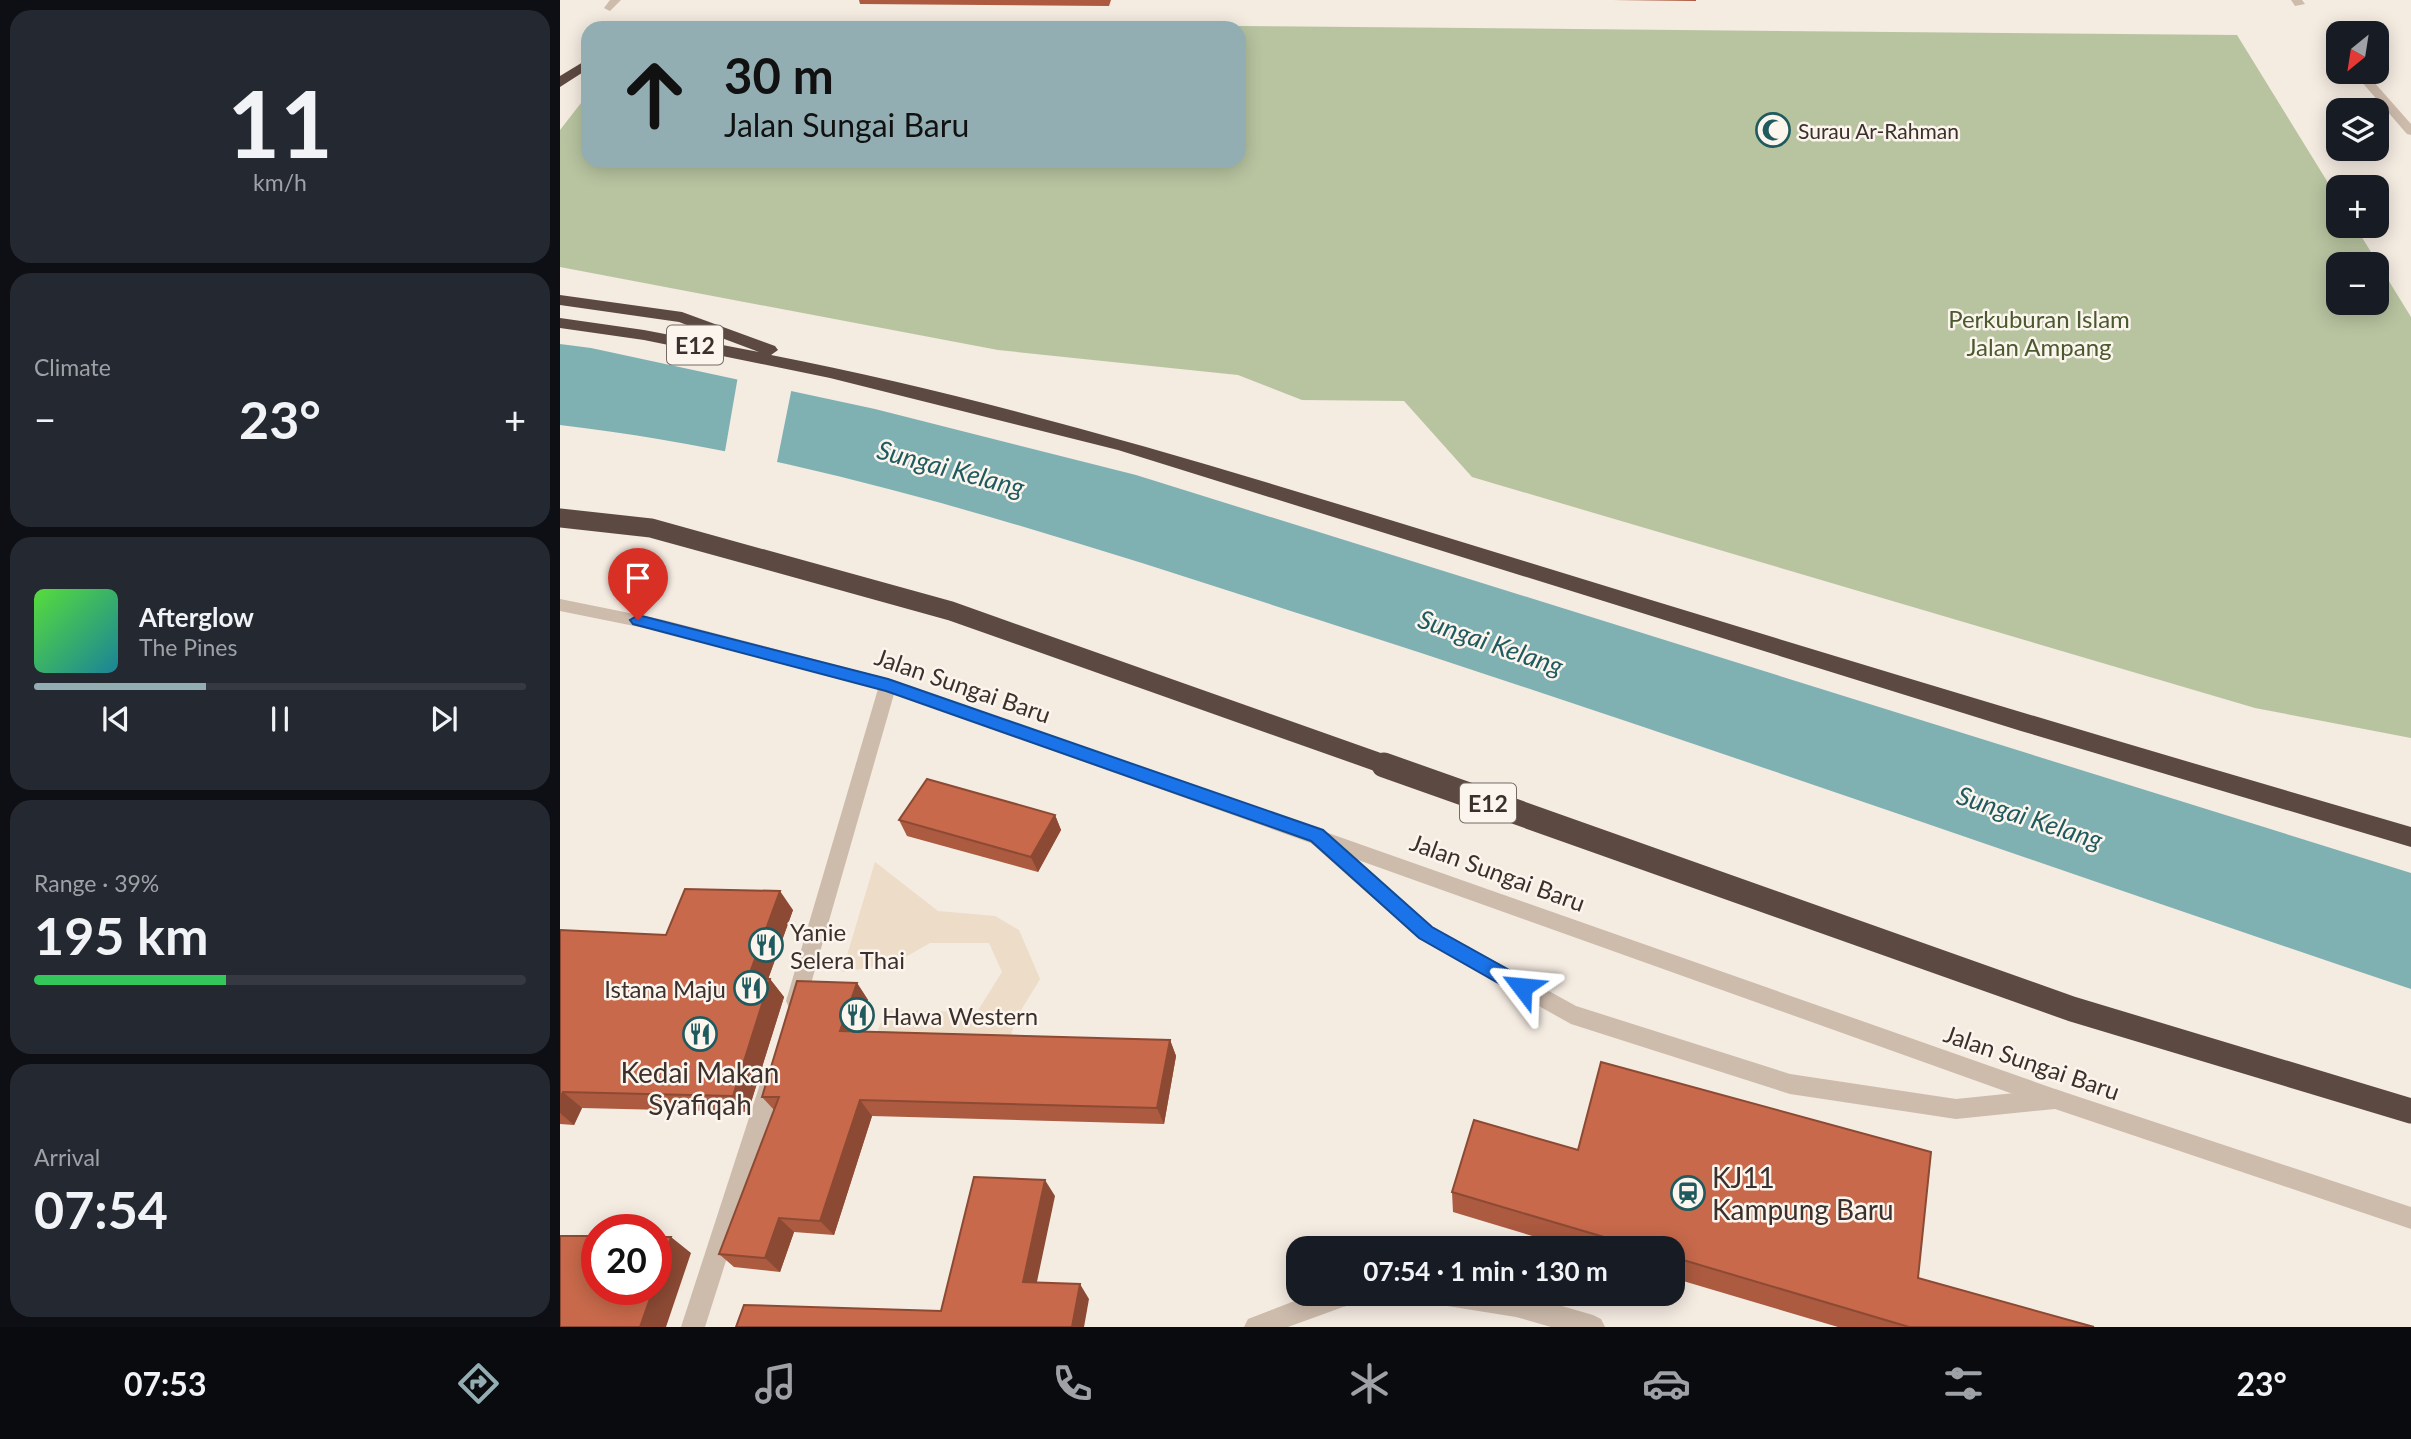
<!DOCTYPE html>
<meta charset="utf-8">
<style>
:root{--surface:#171b24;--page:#242831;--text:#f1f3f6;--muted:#9ea1a6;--line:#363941;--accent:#92aeb2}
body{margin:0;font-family:Lato,sans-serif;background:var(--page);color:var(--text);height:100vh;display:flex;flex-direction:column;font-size:26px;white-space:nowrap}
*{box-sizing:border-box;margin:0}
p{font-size:23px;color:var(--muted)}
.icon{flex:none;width:38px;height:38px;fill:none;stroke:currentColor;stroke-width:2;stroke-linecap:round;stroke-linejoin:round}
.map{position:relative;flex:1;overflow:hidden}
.sheet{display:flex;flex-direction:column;gap:10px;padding:10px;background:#0d0f14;width:560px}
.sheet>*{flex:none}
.top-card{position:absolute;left:21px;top:21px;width:665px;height:147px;border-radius:21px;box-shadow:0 4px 18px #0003;background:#92aeb2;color:#111;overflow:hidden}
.needle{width:46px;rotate:210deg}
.buttons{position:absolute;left:1766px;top:21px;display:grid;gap:14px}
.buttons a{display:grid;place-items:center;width:63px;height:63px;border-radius:14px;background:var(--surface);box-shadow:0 4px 18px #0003;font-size:35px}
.speed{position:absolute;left:21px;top:1214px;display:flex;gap:14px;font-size:35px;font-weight:700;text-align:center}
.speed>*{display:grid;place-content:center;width:91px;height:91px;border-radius:50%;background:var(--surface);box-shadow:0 4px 18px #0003;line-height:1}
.speed .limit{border:10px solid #d22;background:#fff;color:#111}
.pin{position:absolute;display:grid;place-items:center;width:60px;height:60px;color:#fff;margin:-72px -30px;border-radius:50% 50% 50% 0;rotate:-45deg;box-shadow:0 0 7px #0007}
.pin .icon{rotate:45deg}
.me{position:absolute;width:77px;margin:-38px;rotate:299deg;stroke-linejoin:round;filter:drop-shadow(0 0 5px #0008)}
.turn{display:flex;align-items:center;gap:24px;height:147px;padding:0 28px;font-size:32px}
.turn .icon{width:91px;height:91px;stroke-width:2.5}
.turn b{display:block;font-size:49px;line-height:60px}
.big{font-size:52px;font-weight:700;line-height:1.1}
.sheet .card{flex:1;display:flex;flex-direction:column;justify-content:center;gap:10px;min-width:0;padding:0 24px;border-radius:21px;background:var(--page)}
.sheet .dial{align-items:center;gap:0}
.dial b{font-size:91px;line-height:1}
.song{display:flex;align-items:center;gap:21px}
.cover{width:84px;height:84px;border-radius:10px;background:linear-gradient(135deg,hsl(110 70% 55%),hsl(190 70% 35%))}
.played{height:7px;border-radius:4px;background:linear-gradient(90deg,var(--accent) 35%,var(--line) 35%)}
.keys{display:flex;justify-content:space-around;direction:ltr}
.heat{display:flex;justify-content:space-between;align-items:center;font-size:38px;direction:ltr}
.charge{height:10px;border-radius:5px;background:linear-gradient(90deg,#34c759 39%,var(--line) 0)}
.trip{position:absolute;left:726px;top:1236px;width:399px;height:70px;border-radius:21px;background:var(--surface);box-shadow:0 4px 18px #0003;font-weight:700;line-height:70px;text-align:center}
.tab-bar{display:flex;height:112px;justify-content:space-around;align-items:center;background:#090b0e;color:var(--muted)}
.tab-bar .icon{width:49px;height:49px}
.tab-bar .on{color:var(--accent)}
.tab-bar b{font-size:32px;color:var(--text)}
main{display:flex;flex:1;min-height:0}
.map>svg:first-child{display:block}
.green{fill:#b8c4a0;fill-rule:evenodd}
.plaza{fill:#ecdcc8}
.water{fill:#7fb0b2}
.pier{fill:#f4ebe1}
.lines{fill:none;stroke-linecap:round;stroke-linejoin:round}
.service{fill:#cdbbac;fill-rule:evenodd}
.minor{fill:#cdbbac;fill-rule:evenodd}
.motorway{fill:#5c4a42;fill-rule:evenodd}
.motorway-bridge-far1{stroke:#5c4a42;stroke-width:19}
.motorway-bridge{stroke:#5c4a42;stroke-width:25}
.wall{fill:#ac5a40}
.shaded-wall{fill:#8c4a34}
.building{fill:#c8694b;stroke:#8c4a34;stroke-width:2}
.route{fill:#1a73e8;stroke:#114b97;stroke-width:2}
.labels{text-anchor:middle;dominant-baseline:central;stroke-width:5;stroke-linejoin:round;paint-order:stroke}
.far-poi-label{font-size:21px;fill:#3b302b;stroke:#fbf5ee;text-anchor:start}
.shield{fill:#fbf5ee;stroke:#756b66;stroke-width:2}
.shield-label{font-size:23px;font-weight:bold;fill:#3b302b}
.park-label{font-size:24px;fill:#4a5a2e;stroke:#fbf5ee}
.street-label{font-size:24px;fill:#3b302b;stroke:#fbf5ee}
.poi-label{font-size:24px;fill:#3b302b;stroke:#fbf5ee;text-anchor:start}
.water-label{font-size:26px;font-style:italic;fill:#1f5a5e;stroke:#fbf5ee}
.near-poi-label{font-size:28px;fill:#3b302b;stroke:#fbf5ee}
</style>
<main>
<section class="sheet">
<div class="card dial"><b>11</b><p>km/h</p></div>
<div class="card"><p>Climate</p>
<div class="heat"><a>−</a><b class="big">23°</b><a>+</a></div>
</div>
<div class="card">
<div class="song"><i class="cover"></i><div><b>Afterglow</b><p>The Pines</p></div></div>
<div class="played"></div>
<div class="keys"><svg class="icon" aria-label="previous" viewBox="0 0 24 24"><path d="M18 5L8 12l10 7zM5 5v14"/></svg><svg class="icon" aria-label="pause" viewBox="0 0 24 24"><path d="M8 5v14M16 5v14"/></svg><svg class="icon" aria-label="next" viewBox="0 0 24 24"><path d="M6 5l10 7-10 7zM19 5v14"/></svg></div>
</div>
<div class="card"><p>Range · 39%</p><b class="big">195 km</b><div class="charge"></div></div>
<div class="card"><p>Arrival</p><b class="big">07:54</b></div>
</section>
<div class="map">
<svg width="1851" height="1327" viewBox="0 0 1851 1327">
<rect width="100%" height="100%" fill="#f4ebe1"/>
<path class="green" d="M117 21 1677 35 1778 199V226H1795L1851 317V738L1695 708 912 477 844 401 742 400 678 375 438 350 0 267V130L28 94V161H679V28H107ZM1778 264H1816V303H1778Z"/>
<path class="plaza" d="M315 862 378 911 435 916 459 930 480 979 455 1020 448 1047 311 1048 326 1010 417 1012 442 972 429 943H370L333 964 282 972Z"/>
<path class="water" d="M0 344 31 348 315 409 576 475 1851 873V989C1485 866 1121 736 753 618 507 539 258 455 0 425Z"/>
<path class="pier" d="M178 376 232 387 216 467 164 457Z"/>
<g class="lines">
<g class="service">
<path d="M50 0H61L50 11 44 8Z"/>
<path d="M1731 0H1742L1745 4 1735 6Z"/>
<path d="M1793 72H1805L1851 124V135L1847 134Z"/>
<path d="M758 829 765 831 873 927 1016 1006 1230 1074 1396 1099 1495 1089 1503 1092 1506 1099 1503 1106 1495 1109 1396 1119 1230 1094 1011 1024 859 939 751 843 748 837 751 831Z"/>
<path d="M755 1293H811L807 1301 783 1307 728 1327H684L688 1319Z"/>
<path d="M869 1293H957L1033 1315 1041 1319 1045 1327H991L956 1317 881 1305 873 1301Z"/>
</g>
<g class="minor">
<path d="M0 599 104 620 334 680 1495 1089 1851 1207V1229L1495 1109 334 694 246 1001 243 1008 236 1010 229 1008 226 1001 318 689 104 632 0 611Z"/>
<path d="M213 1068 221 1071 224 1078 145 1327H121L202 1078 205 1071Z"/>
</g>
<g class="motorway">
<path d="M28 59V69L0 87V76Z"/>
<path d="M0 295 122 312 215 346 218 350 211 355C467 405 715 485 964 561 1259 652 1555 741 1851 827V847L1461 731 558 450 270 378 84 340 0 328V318L84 330 199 352 119 322 0 305Z"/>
</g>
<path class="motorway-bridge-far1" d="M0 518 91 528 391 611 829 766"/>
<path class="motorway-bridge" d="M824 765 1512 1009 1851 1111"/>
</g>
<g class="wall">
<path d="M299 0H551L549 6 300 4Z"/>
<path d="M1053 0H1136V1Z"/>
<path d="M495 815 501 830 478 872 347 836 339 820Z"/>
<path d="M233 910 208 979H210L224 997 188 1112 22 1108 14 1125 0 1124V930L106 935Z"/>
<path d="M297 983 308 1000 298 1031 610 1040 616 1056 604 1124 312 1116 274 1235 234 1232 220 1272 174 1267 159 1254 214 1110 202 1097Z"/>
<path d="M892 1192 1358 1278 1534 1327H1278L1113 1278V1248H1012L893 1212Z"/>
</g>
<g class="shaded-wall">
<path d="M495 815 501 830 478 872 471 857Z"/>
<path d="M220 891 233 910 202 996 188 978Z"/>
<path d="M210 979 224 997 188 1112 173 1096Z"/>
<path d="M297 983 308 1000 292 1047 280 1031Z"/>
<path d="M610 1040 616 1056 604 1124 597 1108Z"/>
<path d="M3 1092 22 1108 14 1125 0 1113V1098Z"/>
<path d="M300 1100 312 1116 274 1235 260 1221Z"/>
<path d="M485 1180 495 1196 474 1296 463 1282Z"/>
<path d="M219 1218 234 1232 220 1272 205 1258Z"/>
<path d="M111 1237 131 1253 106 1327H80L93 1290H96V1281Z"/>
<path d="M520 1284 529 1299 524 1327H512Z"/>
</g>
<g class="building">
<path d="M367 779 495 815 471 857 339 820Z"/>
<path d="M125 889 220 891 188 978 210 979 173 1096 3 1092 0 1098V930L106 935Z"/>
<path d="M237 981 297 983 280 1031 610 1040 597 1108 300 1100 260 1221 219 1218 205 1258 159 1254 219 1097H202Z"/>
<path d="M1041 1062 1371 1152 1358 1278 1534 1327H1349L1113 1257V1248H1081L892 1192 914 1120 1018 1150Z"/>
<path d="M414 1177 485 1180 463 1282 520 1284 512 1327H176L184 1305 381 1311Z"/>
<path d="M0 1236H37V1290H93L80 1327H0Z"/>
<path d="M96 1237H111L96 1281Z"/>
</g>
<path class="route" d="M78 615 328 679 763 830 872 927 969 981 972 987 969 993 962 996 956 993 859 938 751 841 326 691 73 624 70 620Z"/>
<defs>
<g id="mosque-ring" transform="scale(1.75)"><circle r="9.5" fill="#fbf5ee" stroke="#1f5a5e" stroke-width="1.5"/><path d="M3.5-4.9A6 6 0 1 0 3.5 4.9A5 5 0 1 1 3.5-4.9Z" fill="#1f5a5e"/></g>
<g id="restaurant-ring" transform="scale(1.75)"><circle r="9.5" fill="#fbf5ee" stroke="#1f5a5e" stroke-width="1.5"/><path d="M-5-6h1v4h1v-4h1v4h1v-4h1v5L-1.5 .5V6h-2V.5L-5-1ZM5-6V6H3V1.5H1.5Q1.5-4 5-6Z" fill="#1f5a5e"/></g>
<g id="station-ring" transform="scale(1.75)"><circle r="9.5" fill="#fbf5ee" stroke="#1f5a5e" stroke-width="1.5"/><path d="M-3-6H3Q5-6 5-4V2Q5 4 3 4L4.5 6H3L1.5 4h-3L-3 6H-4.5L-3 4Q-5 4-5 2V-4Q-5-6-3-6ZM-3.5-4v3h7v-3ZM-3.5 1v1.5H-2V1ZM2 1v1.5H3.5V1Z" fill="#1f5a5e"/></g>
</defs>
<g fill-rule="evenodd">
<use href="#mosque-ring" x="1213" y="130"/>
<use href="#restaurant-ring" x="206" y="945"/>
<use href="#restaurant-ring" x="191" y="988"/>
<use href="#restaurant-ring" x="297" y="1015"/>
<use href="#restaurant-ring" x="140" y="1034"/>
<use href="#station-ring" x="1128" y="1193"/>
</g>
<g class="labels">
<g class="far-poi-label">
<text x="1238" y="130">Surau Ar-Rahman</text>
</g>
<g class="shield">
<rect x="107" y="325.5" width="56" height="39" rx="5"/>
<rect x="900" y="783.5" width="56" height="39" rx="5"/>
</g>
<g class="shield-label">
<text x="135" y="345">E12</text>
<text x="928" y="803">E12</text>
</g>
<g class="park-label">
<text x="1479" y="318">Perkuburan Islam<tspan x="1479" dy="28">Jalan Ampang</tspan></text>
</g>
<g class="street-label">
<text transform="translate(403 685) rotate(19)">Jalan Sungai Baru</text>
<text transform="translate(938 872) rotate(20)">Jalan Sungai Baru</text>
<text transform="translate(1472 1062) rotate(19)">Jalan Sungai Baru</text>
</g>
<g class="poi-label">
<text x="230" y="931">Yanie<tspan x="230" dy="28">Selera Thai</tspan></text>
<text x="166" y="988" text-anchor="end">Istana Maju</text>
<text x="322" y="1015">Hawa Western</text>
</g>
<g class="water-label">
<text transform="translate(391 468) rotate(15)">Sungai Kelang</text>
<text transform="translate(931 642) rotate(19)">Sungai Kelang</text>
<text transform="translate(1470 817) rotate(18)">Sungai Kelang</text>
</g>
<g class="near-poi-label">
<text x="140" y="1072">Kedai Makan<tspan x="140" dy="32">Syafiqah</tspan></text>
<text x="1152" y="1177" text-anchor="start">KJ11<tspan x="1152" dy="32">Kampung Baru</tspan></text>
</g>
</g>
</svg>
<div class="buttons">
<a><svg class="needle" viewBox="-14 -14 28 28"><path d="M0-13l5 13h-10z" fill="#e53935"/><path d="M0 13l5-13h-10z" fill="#9ea1a6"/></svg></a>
<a><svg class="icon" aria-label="layers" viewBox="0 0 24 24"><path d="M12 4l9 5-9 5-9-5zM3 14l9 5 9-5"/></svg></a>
<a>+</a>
<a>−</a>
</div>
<div class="speed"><div class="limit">20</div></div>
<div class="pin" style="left:78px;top:620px;background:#d93025"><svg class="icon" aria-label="arrive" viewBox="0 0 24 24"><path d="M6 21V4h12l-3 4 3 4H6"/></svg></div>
<svg class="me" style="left:962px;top:987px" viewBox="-20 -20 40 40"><path d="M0-17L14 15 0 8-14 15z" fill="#1a73e8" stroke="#fff" stroke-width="4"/></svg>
<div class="trip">07:54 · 1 min · 130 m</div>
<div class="top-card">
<div class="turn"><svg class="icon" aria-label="ahead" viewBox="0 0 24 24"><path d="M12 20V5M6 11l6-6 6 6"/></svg><div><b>30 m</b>Jalan Sungai Baru</div></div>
</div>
</div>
</main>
<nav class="tab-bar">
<b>07:53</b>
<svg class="icon on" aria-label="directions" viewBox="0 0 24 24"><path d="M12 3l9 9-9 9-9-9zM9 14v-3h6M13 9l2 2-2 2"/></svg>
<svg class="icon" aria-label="music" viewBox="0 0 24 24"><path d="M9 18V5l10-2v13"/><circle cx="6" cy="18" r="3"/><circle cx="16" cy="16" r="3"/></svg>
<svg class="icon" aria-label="phone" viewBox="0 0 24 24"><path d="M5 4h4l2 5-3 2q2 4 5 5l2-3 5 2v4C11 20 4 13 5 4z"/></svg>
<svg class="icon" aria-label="climate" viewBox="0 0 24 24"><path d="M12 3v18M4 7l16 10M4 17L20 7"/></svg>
<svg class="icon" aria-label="car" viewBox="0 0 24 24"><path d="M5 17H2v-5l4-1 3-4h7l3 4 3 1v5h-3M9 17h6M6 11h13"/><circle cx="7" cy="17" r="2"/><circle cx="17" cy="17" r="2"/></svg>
<svg class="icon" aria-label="filters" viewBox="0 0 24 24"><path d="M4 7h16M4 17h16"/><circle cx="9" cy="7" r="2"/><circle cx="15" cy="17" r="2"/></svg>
<b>23°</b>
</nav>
